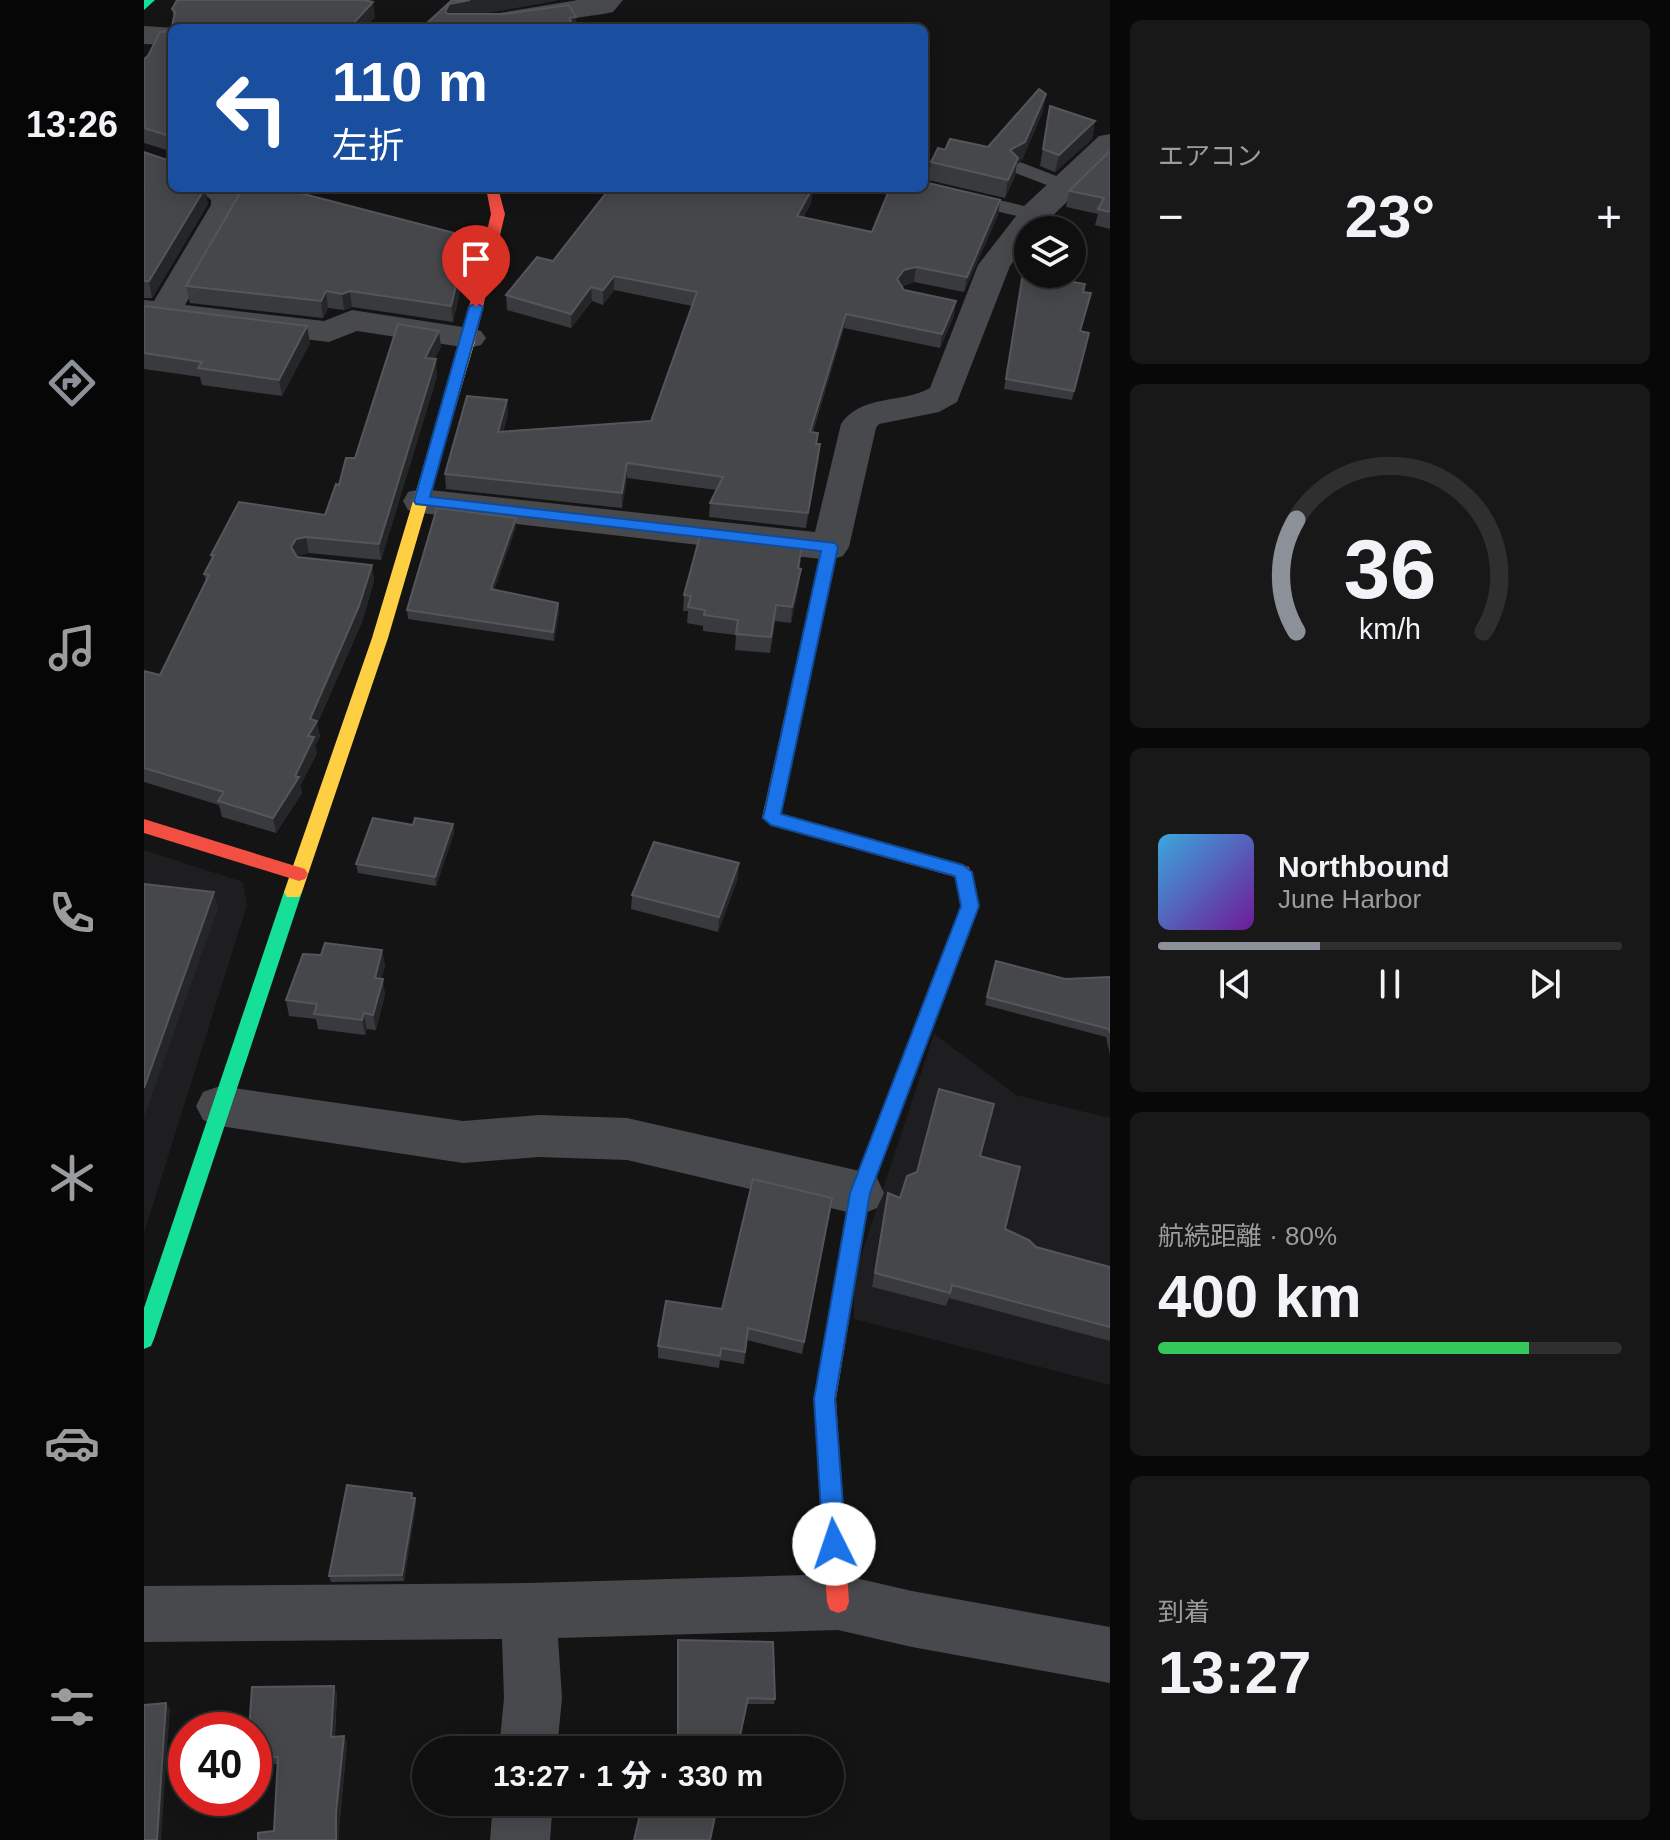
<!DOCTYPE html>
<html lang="ja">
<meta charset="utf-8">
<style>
:root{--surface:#0f0f0f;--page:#181818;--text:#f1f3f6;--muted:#9b9c9e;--line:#2f2f2f;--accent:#8c9099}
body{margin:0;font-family:Helvetica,"Noto Sans JP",sans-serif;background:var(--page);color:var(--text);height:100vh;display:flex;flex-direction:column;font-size:30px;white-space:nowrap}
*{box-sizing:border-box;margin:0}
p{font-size:26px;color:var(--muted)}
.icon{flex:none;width:44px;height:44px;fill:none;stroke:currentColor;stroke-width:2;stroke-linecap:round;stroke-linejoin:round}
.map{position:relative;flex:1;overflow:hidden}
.details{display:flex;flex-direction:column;gap:20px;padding:20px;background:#080808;width:560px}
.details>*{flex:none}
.top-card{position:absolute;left:24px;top:24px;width:760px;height:168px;border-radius:12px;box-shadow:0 4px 20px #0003,0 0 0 2px var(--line);background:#1a4fa0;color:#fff;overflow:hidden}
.fabs{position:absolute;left:870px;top:216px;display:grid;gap:16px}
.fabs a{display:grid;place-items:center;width:72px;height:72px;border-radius:50%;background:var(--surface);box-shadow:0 4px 20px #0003,0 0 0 2px var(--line);font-size:40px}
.speed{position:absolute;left:24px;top:1712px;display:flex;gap:16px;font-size:40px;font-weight:700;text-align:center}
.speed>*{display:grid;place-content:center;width:104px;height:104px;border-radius:50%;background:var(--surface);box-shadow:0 4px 20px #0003,0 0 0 2px var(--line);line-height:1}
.speed .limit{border:12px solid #d22;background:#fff;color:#111}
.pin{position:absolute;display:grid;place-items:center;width:68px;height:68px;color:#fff;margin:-82px -34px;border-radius:50% 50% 50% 0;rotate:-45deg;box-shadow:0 0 8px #0007}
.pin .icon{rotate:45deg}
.me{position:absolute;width:88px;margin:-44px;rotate:356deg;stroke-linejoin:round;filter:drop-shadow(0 0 6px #0008)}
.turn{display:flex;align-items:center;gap:28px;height:168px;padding:0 32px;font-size:36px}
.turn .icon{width:104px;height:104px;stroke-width:2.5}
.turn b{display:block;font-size:56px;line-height:68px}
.big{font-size:60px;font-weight:800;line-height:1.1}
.details .tile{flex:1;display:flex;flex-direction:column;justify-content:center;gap:12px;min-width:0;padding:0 28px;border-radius:12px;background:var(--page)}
.details .dial{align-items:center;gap:0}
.dial svg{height:208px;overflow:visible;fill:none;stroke:var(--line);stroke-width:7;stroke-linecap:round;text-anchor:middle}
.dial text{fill:var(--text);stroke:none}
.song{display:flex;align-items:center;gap:24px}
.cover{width:96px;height:96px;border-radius:12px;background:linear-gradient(135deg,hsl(200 70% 55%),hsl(280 70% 35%))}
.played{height:8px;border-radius:4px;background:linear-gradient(90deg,var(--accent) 35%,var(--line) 35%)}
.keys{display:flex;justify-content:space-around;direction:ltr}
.heat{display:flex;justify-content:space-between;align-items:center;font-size:44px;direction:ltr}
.charge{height:12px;border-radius:6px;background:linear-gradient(90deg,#34c759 80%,var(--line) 0)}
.trip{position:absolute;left:268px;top:1736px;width:432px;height:80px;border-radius:40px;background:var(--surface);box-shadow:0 4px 20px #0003,0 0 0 2px var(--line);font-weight:800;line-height:80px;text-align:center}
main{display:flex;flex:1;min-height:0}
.dock{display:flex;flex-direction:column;width:144px;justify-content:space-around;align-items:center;background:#060606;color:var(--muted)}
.dock .icon{width:56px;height:56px}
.dock .current{color:var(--accent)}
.dock b{font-size:36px;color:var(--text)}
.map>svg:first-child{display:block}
.built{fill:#1e1e21}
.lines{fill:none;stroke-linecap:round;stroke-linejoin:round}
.lane{fill:#48494d;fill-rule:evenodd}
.street{fill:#48494d;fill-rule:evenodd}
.fast{fill:#16e098;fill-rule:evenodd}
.slow{fill:#ffcf43;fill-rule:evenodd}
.jam{fill:#f24e42;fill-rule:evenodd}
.wall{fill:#393a3d}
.shaded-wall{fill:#252627}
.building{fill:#45474a;stroke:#54565b;stroke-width:2}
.route{fill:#1a73e8;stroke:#114b97;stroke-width:2}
</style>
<main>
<nav class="dock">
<b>13:26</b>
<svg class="icon current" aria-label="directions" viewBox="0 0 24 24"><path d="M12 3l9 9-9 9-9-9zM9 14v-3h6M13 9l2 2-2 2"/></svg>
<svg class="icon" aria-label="music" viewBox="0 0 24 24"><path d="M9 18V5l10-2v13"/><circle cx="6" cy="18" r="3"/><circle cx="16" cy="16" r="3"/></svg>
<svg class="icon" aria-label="phone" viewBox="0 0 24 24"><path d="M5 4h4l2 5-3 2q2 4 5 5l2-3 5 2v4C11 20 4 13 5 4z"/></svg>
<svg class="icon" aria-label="climate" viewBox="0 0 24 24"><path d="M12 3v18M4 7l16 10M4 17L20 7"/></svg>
<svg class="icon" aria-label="car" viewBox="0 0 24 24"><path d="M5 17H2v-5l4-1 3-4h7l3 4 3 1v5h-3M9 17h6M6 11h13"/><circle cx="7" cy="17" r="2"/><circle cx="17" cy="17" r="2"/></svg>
<svg class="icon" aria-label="filters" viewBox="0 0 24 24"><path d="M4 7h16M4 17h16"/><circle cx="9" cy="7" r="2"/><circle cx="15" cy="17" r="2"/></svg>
</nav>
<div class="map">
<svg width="966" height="1840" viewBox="0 0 966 1840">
<rect width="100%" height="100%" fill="#141414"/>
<g class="built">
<path d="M0 850 99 882 103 905 0 1233Z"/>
<path d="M790 1034 872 1095 966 1118V1385L710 1319V1277Z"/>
</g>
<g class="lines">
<g class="lane">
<path d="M876 162 928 182 931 186 921 192 869 172 866 168Z"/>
<path d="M780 182 897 210 900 214 890 220 771 192 768 188H780Z"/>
</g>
<g class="street">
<path d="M434 0H479L469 12 459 14 362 28H305L309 22 319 19Z"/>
<path d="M0 26 31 28H28V45L0 44Z"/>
<path d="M966 134V160L894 230H884V243L866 266 813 402 795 412 735 424 732 428 705 547 699 556 686 560 277 513 264 510 259 501 264 492 277 489 671 532 697 424C717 394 757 404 786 388L834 265 879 207 955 136Z"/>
<path d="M54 188H92L99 196V205L41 305 180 321 208 310 325 328 337 331 342 338 337 345 325 348 213 331 185 342 0 320V300L10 301 67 205V200Z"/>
<path d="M76 1086 319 1121 395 1115 483 1118 716 1171 733 1178 740 1193 733 1208 716 1215 483 1160 395 1157 319 1163 76 1126 59 1120 52 1106 59 1092Z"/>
<path d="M694 1574 768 1591 966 1627V1683L768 1647 694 1630 414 1638 418 1698 413 1750H355L360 1698 358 1639 0 1642V1586L385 1583Z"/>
<path d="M349 1802H409L406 1840H346Z"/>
</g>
<g class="fast">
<path d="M0 0H11L0 10Z"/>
<path d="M149 885 155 887 158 892 10 1339 7 1346 0 1349V1308L140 892 143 887Z"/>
<path d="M826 900 832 902 835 907 726 1193 713 1272 710 1279 703 1281 696 1279 693 1272 706 1193 817 907 820 902Z"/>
</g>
<path class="slow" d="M324 337 331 341 244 638 158 892 155 897H143L140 892 228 638 317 341Z"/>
<g class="jam">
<path d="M342 188H354L361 214 331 341 324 345 317 341 347 214Z"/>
<path d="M686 542 694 547 636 814 825 867 835 907 832 912H820L811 877 627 825 618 818 678 547Z"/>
<path d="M0 819 161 869 164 874 161 879 155 881 0 833Z"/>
<path d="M703 1263 710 1265 713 1272 692 1399 705 1602 702 1610 694 1613 686 1610 683 1602 670 1399 693 1272 696 1265Z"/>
</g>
</g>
<g class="wall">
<path d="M28 9 231 17 221 28H28V188L64 204 8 298H0V152L26 161V151L0 143V59L27 31 30 18Z"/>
<path d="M906 106 951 121 948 139 911 172 896 166Z"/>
<path d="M899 111 878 160 873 162 871 176 861 198 784 180 787 162 801 150 844 147Z"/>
<path d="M966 151V229L951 225 954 214 922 207 925 191Z"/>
<path d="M95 188H159L157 194 310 233V257L319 258 320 274 309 322 208 307 200 310 184 308 179 318 46 303 42 286 98 191Z"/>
<path d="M552 191 668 193 667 203 659 218 728 232 856 200 854 215 820 292 770 282 758 286 760 290 810 316 796 348 700 328 669 432 674 433 673 444H676L662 528 565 517 566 503 572 490 483 478 478 508 302 489 301 474 364 414 359 431 507 421 548 306 470 290 459 305 448 301 427 328 363 310 362 295 409 261Z"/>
<path d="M879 273 940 292 936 331 945 333 928 400 860 389Z"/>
<path d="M0 306 163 326 166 343 138 396 58 385 56 377 0 369Z"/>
<path d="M297 347 290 359 293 376 237 560 165 553 155 555 154 557 228 565 230 581 218 622 173 724 176 737 171 745 173 753 156 786 158 793 132 833 78 817 75 805 0 782V671L16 675 62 582 60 574 68 560 67 555 181 515 195 485 211 458Z"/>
<path d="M372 527 350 590 414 603 415 612 410 641 264 619 263 610Z"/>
<path d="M657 560 655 568V585L647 623 631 621 626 653 591 650 592 635 559 631V626L543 623 544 611H539L540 595Z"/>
<path d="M309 824 310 833 292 886 214 873 212 864 269 825Z"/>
<path d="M594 878 574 932 487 909 488 895Z"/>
<path d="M238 950 241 966 237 979 241 994 232 1030 223 1029 221 1035 174 1029 172 1019 145 1016 142 1000 177 955Z"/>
<path d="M852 961 921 979 966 977V1055L962 1037 841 1005Z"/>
<path d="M836 1156 861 1229 892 1247 966 1267V1341L805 1298 802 1306 728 1287 744 1193 756 1198Z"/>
<path d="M688 1198 658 1354 603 1340 600 1364 576 1360 575 1368 514 1358V1346L578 1309Z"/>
<path d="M268 1493 269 1498H271L272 1504 260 1581 187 1582 185 1576Z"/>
<path d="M534 1640 631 1699 630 1704H603Z"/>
<path d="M193 1693 191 1737 200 1736 203 1743 196 1818 130 1831 134 1764H110V1730Z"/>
<path d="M583 1802 580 1814 572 1811 490 1840Z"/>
</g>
<g class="shaded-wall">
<path d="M326 0H412V1L306 20 301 12 305 4Z"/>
<path d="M229 2 231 17 221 28H205Z"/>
<path d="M432 17 433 28H408L425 18Z"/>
<path d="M902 94 899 111 878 160 873 162 871 176 861 198 864 180 866 150Z"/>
<path d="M951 121 948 139 911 172 915 155Z"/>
<path d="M61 188 64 204 8 298 5 281Z"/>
<path d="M153 188H159L154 209 152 192Z"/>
<path d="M663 188H671L668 193 667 203 652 231 653 216Z"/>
<path d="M856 200 854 215 820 292 823 277Z"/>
<path d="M310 233 311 264 306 272 304 246Z"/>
<path d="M319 258 320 274 309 322 307 306Z"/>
<path d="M772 267 770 282 758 285 752 293 753 279 760 270Z"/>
<path d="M470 276V290L459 305V290Z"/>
<path d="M447 287 448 301 427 328V314Z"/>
<path d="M182 291 184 308 179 318 177 301Z"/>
<path d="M206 291 208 307 200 310 198 294Z"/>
<path d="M812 301 810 316 796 348 798 334Z"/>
<path d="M702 314 700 328 664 446 666 432Z"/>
<path d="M163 326 166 343 138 396 135 380Z"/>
<path d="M295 331 297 347 282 375 281 358Z"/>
<path d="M292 359 293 376 237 560 235 544Z"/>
<path d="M363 400 364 414 355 446 354 432Z"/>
<path d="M676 444 675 459 662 528 664 513Z"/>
<path d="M483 463V478L478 508V493Z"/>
<path d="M372 518V527L347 598V589Z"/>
<path d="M162 537 165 553 155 555 150 563 147 547 152 539Z"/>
<path d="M228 565 230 581 218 622 173 724 176 737 171 745 173 753 156 786 158 793 132 833 129 818 151 776 164 736 166 719Z"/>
<path d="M657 569 655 585 647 623 648 607Z"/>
<path d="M414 603 415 612 410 641 409 632Z"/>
<path d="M309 824 310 833 292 886 291 877Z"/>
<path d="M595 863 594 878 574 932 575 917Z"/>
<path d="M70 892 74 908 0 1117V1088Z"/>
<path d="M238 950 241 966 233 993 231 978Z"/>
<path d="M239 979 241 994 232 1030 229 1015Z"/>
<path d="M220 1013 223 1029 221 1035 218 1020Z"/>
<path d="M271 1498 272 1504 260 1581 258 1575Z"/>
<path d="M190 1686 193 1693 190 1743 187 1737Z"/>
<path d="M22 1703 26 1709 17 1840H13Z"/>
<path d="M200 1736 203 1743 196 1818 195 1840H192V1812Z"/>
</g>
<g class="building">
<path d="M33 0H221L229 2 205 28H28V188H61L5 281H0V152L26 161V136L0 128 1 121 0 120V59L4 56 16 32 27 31 31 12 28 9Z"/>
<path d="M308 0H326L305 4 301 12 304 14H361L425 5 432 17 425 18 429 25 408 28H284L282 24Z"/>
<path d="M895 89 902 94 881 142 866 150 874 158 864 180 787 162 794 148 801 150 806 139 844 147Z"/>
<path d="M906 106 951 121 915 155 899 149Z"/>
<path d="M966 151V212L954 209 960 198 925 191Z"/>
<path d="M780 182 856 200 823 277 772 267 760 270 753 279 760 290 812 301 798 334 702 314 666 432 674 433 672 444H676L664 513 566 503 579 477 483 463 478 493 301 474 323 396 363 400 354 432 507 421 553 292 470 276 459 290 447 287 427 314 362 295 393 257 409 261 466 188H540L552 191 555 188H664L668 189 653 216 728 232 746 188H780Z"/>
<path d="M99 188H153L152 192 310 233 304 246 309 247 304 256 319 258 307 306 206 291 198 294 182 291 177 301 42 286Z"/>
<path d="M879 273 941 284 939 292 947 293 936 331 945 333 930 391 862 379Z"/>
<path d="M0 306 163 326 135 380 54 368 58 362 0 353Z"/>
<path d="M254 324 295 331 281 358 292 359 235 544 162 537 152 539 147 547 153 557 228 565 215 606 166 719 173 721 164 736 170 737 151 776 155 777 129 818 74 801 80 792 0 768V671L16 675 65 575 60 574 70 555H67L95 502 181 515 192 484 195 485 202 458H211Z"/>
<path d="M293 508 372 518 347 589 414 603 409 632 263 610Z"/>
<path d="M557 532 658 544 654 568 657 569 648 607 632 605 627 637 592 634 594 620 560 615 561 610 544 607 547 596 540 595Z"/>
<path d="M229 818 269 825 271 818 309 824 291 877 212 864Z"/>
<path d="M510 842 595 863 575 917 488 895Z"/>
<path d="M0 884 70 892 0 1088Z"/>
<path d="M181 943 238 950 231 978 239 979 229 1015 220 1013 218 1020 170 1014 173 1004 142 1000 159 954 177 955Z"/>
<path d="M852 961 921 979 966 977V1033L965 1029 843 997Z"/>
<path d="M795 1089 850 1104 836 1156 876 1167 861 1229 885 1240 892 1247 966 1267V1327L808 1285 806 1293 731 1273 744 1193 756 1198 763 1176 773 1172Z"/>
<path d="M609 1179 688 1198 660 1342 604 1328 601 1352 577 1348 576 1356 514 1346 522 1301 578 1309Z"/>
<path d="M203 1485 268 1493 267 1498H271L258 1575 185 1576Z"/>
<path d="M534 1640 629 1642 631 1699 604 1698 593 1750H534Z"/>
<path d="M190 1686 187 1737 200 1736 192 1812V1840H114V1833L130 1831 134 1757 110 1758V1730H105L108 1687Z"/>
<path d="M22 1703 13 1840H0V1705Z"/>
<path d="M499 1802H583L581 1809 573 1807 566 1840H490Z"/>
</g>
<path class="route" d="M332 303 339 307 286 497 691 543 694 547 637 814 819 865 828 872 835 906 726 1193 691 1399 702 1544 698 1552 690 1555 682 1552 679 1544 670 1399 706 1193 817 906 811 876 627 825 619 818 677 551 272 504 270 501 325 307Z"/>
</svg>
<div class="fabs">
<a><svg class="icon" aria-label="layers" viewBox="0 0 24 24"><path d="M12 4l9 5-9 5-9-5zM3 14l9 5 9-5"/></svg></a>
</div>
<div class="speed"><div class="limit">40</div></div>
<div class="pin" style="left:332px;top:307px;background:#d93025"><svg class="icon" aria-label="arrive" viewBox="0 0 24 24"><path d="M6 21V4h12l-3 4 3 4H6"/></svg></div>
<svg class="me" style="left:690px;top:1544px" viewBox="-20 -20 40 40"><circle r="19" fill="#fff"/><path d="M0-13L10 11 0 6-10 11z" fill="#1a73e8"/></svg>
<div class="trip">13:27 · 1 分 · 330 m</div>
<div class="top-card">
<div class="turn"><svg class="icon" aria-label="left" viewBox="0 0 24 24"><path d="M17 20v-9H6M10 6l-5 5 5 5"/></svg><div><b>110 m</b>左折</div></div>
</div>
</div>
<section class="details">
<div class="tile"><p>エアコン</p>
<div class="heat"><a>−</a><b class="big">23°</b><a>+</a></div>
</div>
<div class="tile dial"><svg viewBox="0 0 100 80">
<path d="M14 69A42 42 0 1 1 86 69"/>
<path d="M14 69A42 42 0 0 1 14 26" stroke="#8c9099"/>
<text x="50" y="56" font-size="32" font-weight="700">36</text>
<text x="50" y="72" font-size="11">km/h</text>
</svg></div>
<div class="tile">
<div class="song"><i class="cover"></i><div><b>Northbound</b><p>June Harbor</p></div></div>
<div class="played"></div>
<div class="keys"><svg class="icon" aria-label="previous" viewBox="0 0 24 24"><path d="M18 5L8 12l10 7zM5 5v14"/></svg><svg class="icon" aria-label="pause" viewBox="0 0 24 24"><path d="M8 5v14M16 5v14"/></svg><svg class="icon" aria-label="next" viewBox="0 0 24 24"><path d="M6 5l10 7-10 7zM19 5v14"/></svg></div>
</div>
<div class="tile"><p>航続距離 · 80%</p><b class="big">400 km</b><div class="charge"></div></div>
<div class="tile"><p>到着</p><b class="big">13:27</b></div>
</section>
</main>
